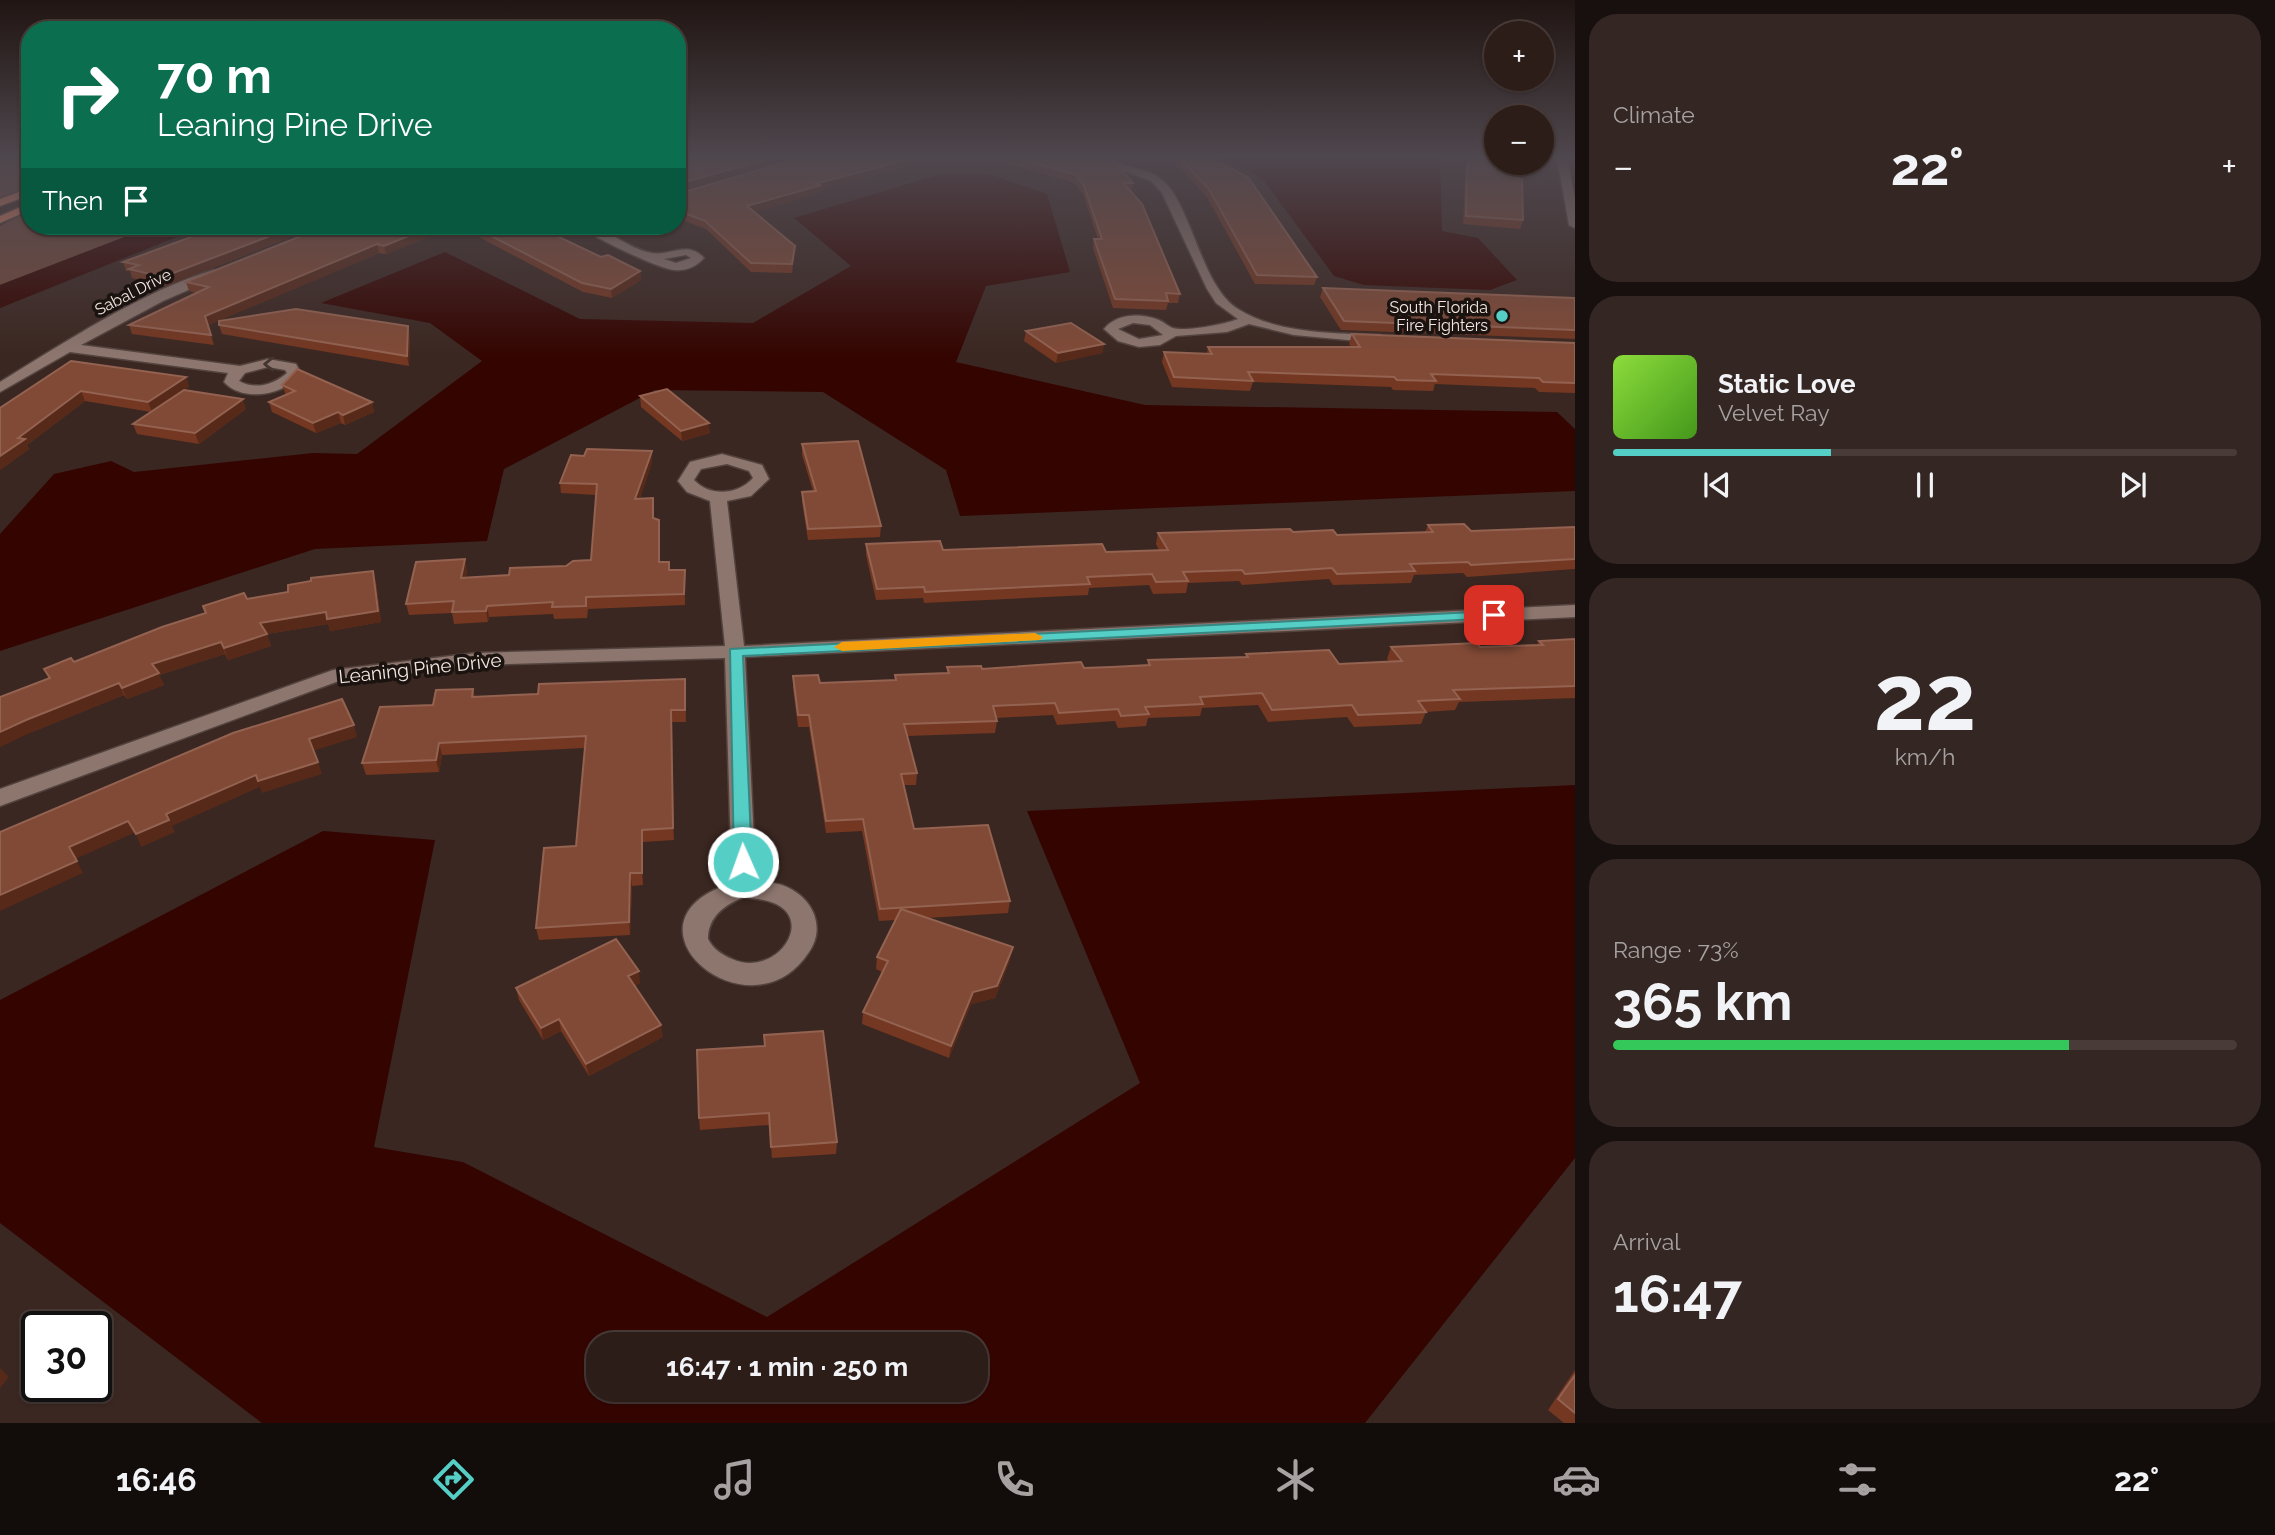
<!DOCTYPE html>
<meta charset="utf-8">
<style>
:root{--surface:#2c1d19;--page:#342622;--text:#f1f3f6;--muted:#a6a2a2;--line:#483b38;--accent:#55cec6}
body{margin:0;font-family:Raleway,sans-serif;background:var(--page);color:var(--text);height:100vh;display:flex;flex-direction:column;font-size:26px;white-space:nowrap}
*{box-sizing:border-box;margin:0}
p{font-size:23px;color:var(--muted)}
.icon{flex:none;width:38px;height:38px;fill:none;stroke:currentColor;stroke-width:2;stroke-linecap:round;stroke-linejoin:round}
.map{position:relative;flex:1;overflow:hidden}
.panel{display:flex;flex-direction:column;gap:14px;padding:14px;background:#18100e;width:700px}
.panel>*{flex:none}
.banner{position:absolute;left:21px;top:21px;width:665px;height:214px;border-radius:28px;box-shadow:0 2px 5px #0004,0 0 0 2px var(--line);background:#0b6e4f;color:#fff;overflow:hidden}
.fabs{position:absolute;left:1484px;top:21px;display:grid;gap:14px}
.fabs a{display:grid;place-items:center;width:70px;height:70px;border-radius:50%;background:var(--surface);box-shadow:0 2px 5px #0004,0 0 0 2px var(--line);font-size:35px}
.speed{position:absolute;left:21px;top:1311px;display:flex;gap:14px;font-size:35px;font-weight:700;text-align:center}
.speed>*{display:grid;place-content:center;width:91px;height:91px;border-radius:50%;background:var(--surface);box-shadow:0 2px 5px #0004,0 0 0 2px var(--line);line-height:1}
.speed .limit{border:4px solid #111;border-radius:10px;background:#fff;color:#111}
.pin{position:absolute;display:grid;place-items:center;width:60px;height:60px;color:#fff;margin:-30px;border-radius:14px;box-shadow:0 4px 10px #0006}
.me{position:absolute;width:77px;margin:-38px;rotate:358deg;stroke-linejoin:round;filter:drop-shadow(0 0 5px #0008)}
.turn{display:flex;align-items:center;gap:24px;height:147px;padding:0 21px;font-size:32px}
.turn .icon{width:91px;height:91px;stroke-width:2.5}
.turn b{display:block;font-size:49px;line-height:60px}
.then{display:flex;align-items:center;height:66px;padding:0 21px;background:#0003;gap:14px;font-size:26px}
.big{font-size:52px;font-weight:700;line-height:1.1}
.panel .card{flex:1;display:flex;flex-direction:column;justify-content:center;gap:10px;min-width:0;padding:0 24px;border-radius:28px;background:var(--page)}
.panel .dial{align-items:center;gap:0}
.dial b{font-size:91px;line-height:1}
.song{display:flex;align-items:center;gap:21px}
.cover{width:84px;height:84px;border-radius:10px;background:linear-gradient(135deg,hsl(90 70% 55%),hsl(100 70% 35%))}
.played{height:7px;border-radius:4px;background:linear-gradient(90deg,var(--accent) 35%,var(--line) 35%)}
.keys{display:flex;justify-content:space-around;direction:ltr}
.heat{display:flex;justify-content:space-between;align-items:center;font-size:38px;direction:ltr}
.charge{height:10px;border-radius:5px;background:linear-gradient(90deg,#34c759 73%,var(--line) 0)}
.trip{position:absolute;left:586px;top:1332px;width:402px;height:70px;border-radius:28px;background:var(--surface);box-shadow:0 2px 5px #0004,0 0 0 2px var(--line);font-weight:700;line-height:70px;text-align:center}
.dock{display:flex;height:112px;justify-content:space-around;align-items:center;background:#120c0a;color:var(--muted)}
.dock .icon{width:49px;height:49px}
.dock .current{color:var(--accent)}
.dock b{font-size:32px;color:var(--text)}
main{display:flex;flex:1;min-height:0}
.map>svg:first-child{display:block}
.green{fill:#72493b}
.water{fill:#340500;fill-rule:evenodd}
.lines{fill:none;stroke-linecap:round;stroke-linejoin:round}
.minor-casing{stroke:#53433e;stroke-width:3}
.highway-casing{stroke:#53433e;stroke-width:3}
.minor{fill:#8d766e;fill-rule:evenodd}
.highway{fill:#eb8563;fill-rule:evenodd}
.wall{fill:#743721}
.shaded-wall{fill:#572919}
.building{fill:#814a36;stroke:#936251;stroke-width:2}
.oneway{stroke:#433631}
.route{fill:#55cec6;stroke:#378681;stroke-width:2}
.slow{fill:#f59e0b}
.poi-dot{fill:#55cec6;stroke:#1b1310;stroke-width:2.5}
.labels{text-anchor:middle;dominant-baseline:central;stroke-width:7;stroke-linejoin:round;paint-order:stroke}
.far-street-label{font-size:16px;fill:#f3e6e1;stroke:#1b1310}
.far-poi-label{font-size:16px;fill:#f3e6e1;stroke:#1b1310;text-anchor:end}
.street-label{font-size:19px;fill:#f3e6e1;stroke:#1b1310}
</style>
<main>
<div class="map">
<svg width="1575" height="1423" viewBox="0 0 1575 1423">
<rect width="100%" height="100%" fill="#3b2721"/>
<g class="green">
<path d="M0 158H30V189L0 201Z"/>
<path d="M30 210V226H153L0 285V226Z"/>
</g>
<g class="water">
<path d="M1213 158H1440L1442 231 1478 238 1517 280 1490 290 1364 285 1334 276 1265 182 1245 168Z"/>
<path d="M941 174 992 175 1047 194 1070 272 986 286 956 362 1145 405 1557 412 1575 429V491L960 516 946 470 823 392 655 390 504 469 487 541 315 549 0 651V534L54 474 111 461 134 472 313 453 357 454 482 361 430 323 321 303 445 252 580 319 753 323 851 266 794 218Z"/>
<path d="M153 226H204L0 308V285Z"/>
<path d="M1575 785V1158L1365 1423H262L0 1223V1000L323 831 435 840 374 1147 463 1162 767 1317 1140 1083 1027 811ZM598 1344H976V1390H598Z"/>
</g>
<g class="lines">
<g class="minor-casing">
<g id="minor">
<path d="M1091 158C1106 158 1118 163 1133 168 1140 170 1151 172 1158 177 1191 197 1199 285 1238 309 1277 334 1335 333 1380 335L1387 339 1380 343 1294 335 1249 324 1227 332 1176 336 1160 345 1139 347 1118 341 1104 329C1117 313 1141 313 1159 320 1164 322 1169 327 1173 328 1185 332 1226 324 1238 319L1216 303 1207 289 1162 193 1151 181ZM1133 323 1150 325 1163 335 1139 339 1118 329Z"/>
<path d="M1557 158H1567L1575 198V228L1569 225Z"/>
<path d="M580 226C607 225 626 249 652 253 672 256 687 240 704 258 696 267 686 271 674 270 660 269 593 238 580 226ZM686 255 691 258 676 263 664 259Z"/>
<path d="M214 270 218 271V277L163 301 81 345 240 366 268 359 296 364 301 374C285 395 243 403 224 382L228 373 70 352 0 392V382C62 344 144 290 214 270ZM268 367 285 370 287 373C273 385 255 390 239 381L245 373Z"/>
<path d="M722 454 762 465 769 479 751 496 727 501 744 646 1575 605V617L745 657 756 881C766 882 778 883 787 887 813 899 826 927 809 952 750 1043 608 922 732 883L725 658 476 665 336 682 0 806V789L333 670 476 653 725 646 710 501 687 492 678 481 690 462ZM727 464 749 471 753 478C738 495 710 497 694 480L701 469ZM744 897C753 899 763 899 771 902 818 918 776 979 732 959 722 955 713 949 708 939 708 917 724 905 744 897Z"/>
</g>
</g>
<g class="highway-casing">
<g id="highway">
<path d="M30 188V195L0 206V199Z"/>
<path d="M30 203V210L0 223V216Z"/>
</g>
</g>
<use href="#minor" class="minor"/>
<use href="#highway" class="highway"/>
</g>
<g class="wall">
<path d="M801 158H941L820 190V193L754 212 794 255 792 273 751 272 706 229 677 218V194Z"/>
<path d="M990 158H1105L1133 183 1132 191H1130L1180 294 1178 303H1168L1166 310 1113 308 1093 248 1094 239H1098L1083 194 1074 183Z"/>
<path d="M1170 158H1179L1317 277 1314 285 1255 284 1207 197Z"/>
<path d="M1467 158H1496L1518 179 1523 220 1520 229 1463 224 1465 177Z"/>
<path d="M221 226H319L166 286 132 278 130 271H126L123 262Z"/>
<path d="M455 226 386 254 379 253 208 325 214 345 132 334 129 325 196 293 189 291 186 282Z"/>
<path d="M458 226H536L601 257 640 271 641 280 612 298 583 292Z"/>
<path d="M1323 288 1575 298V339L1341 330 1320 297Z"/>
<path d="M219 325 410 335 409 366 222 334Z"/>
<path d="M1026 331 1104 344 1102 353 1056 363 1024 341Z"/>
<path d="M1352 334 1575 343V393L1539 392 1535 388 1435 384 1433 391 1393 390 1391 387 1253 382 1250 391 1172 387 1162 362 1164 352 1207 354 1208 347H1351L1349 344Z"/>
<path d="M71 361 186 377 189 387 184 390 246 409 199 444 137 434 133 424 151 412 85 401 27 445 29 449 0 470Z"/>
<path d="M282 385 372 402 374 412 345 425 341 423 316 433 272 412 269 402 286 395Z"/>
<path d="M640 396 710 433 682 441 641 407Z"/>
<path d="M802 444 881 526 880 537 808 540 802 502V492L813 491 802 455Z"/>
<path d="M652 462 640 498H653L654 518 660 531V562L685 581V605L588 609 587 618 554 619 553 614 489 617 488 622 454 624 452 613 409 615 406 604 467 571 466 577 509 575 566 566 591 560 596 495 561 493 560 483Z"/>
<path d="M1428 525 1471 531 1575 527V569L1467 577 1463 573 1414 575 1411 583 1333 585 1329 579 1242 585 1239 581 1188 583 1186 593 1153 594 1149 585 1089 588 1088 595 924 603 923 598 876 600 866 555V544L943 550 1106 552 1159 550 1156 544 1158 533 1293 532 1337 535 1425 532Z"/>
<path d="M376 582 381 622 330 631 328 624 267 634 271 646 228 660 225 654 159 675 164 685 127 699 124 695 32 732 49 679 44 669 74 662 206 613 203 606 247 599Z"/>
<path d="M1575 639V698L1459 702 1455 710 1426 712 1421 724 1354 727 1347 717 1268 722 1258 705 1202 708 1200 716 1148 718 1146 726 1118 728 1115 721 1057 725 1053 715 996 718 997 721 995 733 907 736 917 773 916 785H904L914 829 1010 901 1008 913 927 918 1010 960 995 998 971 1004 949 1058 862 1024 863 1012 882 972 876 969 877 957 896 920 879 921 862 831 826 833 809 727H798L793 688V676L820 683 895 680V675L947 674V667L982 669 1084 668 1147 665 1148 660 1245 657 1246 654 1339 664 1389 661 1387 659 1391 647H1480L1537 645 1539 641Z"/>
<path d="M685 679 686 722H672L674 840 643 842V885L632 886 630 935 539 940 536 928 576 846 585 748 442 755 439 772 366 775 362 763 433 705 473 689 475 697 538 694Z"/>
<path d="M640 983 635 986 663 1037 589 1076 561 1031 543 1040 519 1000 516 988Z"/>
<path d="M764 1035 837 1142 836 1154 772 1158 769 1125 700 1130 699 1118 764 1046Z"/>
<path d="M1575 1370V1423H1564L1548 1410Z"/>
</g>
<g class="shaded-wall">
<path d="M772 158H799L677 192V184Z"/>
<path d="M913 158H941L820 190V193L747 214V206L815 184Z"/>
<path d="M296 226H319L166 286 163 277Z"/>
<path d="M433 226H455L386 254 384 246Z"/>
<path d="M377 244 379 253 208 325 214 345 205 316Z"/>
<path d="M640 271 641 280 612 298 611 289Z"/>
<path d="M408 326 410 335 409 366 407 356Z"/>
<path d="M1104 344 1102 353 1056 363 1058 353Z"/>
<path d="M186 377 189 387 152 412 148 402Z"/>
<path d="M81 391 85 401 27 445 29 449 0 470V456L18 438Z"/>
<path d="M243 399 246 409 199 444 195 433Z"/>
<path d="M372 402 374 412 345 425 343 415Z"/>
<path d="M338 412 341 423 316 433 313 423Z"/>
<path d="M709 423 710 433 682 441 681 431Z"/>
<path d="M652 451V462L636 509 635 499Z"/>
<path d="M465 559 467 571 463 589 461 578Z"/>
<path d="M373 571 376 582 381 622 330 631 328 624 267 634 271 646 228 660 224 648 260 623Z"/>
<path d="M487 606 489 617 488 622 486 611Z"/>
<path d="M221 642 225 654 159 675 164 685 127 699 122 688 152 664Z"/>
<path d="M119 683 124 695 32 732 0 747V732L26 720Z"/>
<path d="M671 710 672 722 674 840 673 828Z"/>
<path d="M354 725 357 737 313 751 309 739Z"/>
<path d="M439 743 442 755 439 772 436 760Z"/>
<path d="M318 762 322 774 262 793 260 787 172 826 175 832 141 847 136 834 166 814 256 775Z"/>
<path d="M128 821 134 833 75 859 69 847Z"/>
<path d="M642 830 643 842V885L642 873Z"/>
<path d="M77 861 83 873 0 911V895Z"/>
<path d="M630 873 632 886 630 935 629 922Z"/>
<path d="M1013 947 1010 960 995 998 971 1004 949 1058 951 1046 973 992Z"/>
<path d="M639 971 640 983 630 989 628 976Z"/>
<path d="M559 1019 561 1031 543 1040 541 1028Z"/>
<path d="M661 1025 663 1037 589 1076 586 1064Z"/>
<path d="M0 1368 9 1377 0 1388Z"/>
</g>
<g class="building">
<path d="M677 158H772L677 184Z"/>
<path d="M801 158H913L815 184 821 185 747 206 795 246 792 264 751 263 705 221 677 210V194Z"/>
<path d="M1017 158H1105L1114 161 1133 183H1123L1142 204 1180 294 1166 293 1168 301 1115 299 1094 239H1102L1084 186 1076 175Z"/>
<path d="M1179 158H1204L1218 162 1248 177 1317 277 1257 275 1209 189Z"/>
<path d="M1469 158H1496V163H1518V179L1522 180 1523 220 1466 216 1467 169Z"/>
<path d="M221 226H296L163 277 129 269 139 265 123 262Z"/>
<path d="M326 226H433L384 246 377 244 205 316 211 335 129 325 209 287 186 282Z"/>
<path d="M472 226H536L601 257 608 255 640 271 611 289 582 283Z"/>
<path d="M1323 288 1575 298V330L1344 321Z"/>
<path d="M296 309 408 326 407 356 219 325V321Z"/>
<path d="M1071 323 1104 344 1058 353 1026 331Z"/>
<path d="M1352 334 1575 343V383L1543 382 1539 378 1431 374 1436 381 1397 380 1394 377 1248 372 1253 381 1174 377 1164 352 1212 354 1208 347H1360Z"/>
<path d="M71 361 186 377 148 402 81 391 18 438 25 439 0 456V408Z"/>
<path d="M297 369 372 402 343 415 338 412 313 423 269 402 295 391 282 385Z"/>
<path d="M667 389 709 423 681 431 640 396Z"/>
<path d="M184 390 243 399 195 433 133 424Z"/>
<path d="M858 441 881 526 808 529 802 492 816 491 802 444Z"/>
<path d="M587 449 652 451 635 499 653 498V518L659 520V562H669V570H685L684 594 586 597V606L552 607 553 602 487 606 486 611 452 612 454 601 406 604 416 562 465 559 461 578 509 575 510 568 566 566 573 561 591 560 597 484 560 483 571 455 584 456Z"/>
<path d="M1464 524 1471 531 1575 527V559L1471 565 1468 562 1410 564 1415 571 1337 574 1332 568 1245 574 1242 570 1183 572 1188 581 1156 582 1152 574 1087 577 1090 584 925 592 924 587 877 589 866 544 940 541 943 550 1102 544 1106 552 1168 550 1158 533 1290 529 1293 532 1333 530 1337 535 1433 532 1428 525Z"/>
<path d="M373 571 378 611 327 619 326 612 260 623 267 634 224 648 221 642 152 664 159 673 122 688 119 683 26 720 0 732V697L50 678 44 669 71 658 74 662 162 627 206 613 203 606 244 593 247 599 288 592V585L311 581V578Z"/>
<path d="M1575 639V686L1453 690 1460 699 1418 701 1426 712 1358 715 1352 705 1272 710 1262 693 1200 697 1203 704 1145 707 1149 714 1121 716 1118 709 1059 713 1055 703 993 706 997 721 904 724 917 773 901 774 914 829 988 825 1010 901 880 909 863 819 826 821 809 715H798L793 676 818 675 820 683 896 680 895 675 949 673 947 667 981 666 982 669 1081 662 1084 668 1112 667 1150 665 1148 660 1248 657 1246 654 1329 650 1339 664 1402 661 1391 647 1477 643 1480 647 1543 645 1539 641Z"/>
<path d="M685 679V710H671L673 828 642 830V873H630L629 922 536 928 544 848 576 846 586 736 439 743 436 760 362 763 380 707 433 705 436 690 473 689 472 697 538 694 539 684Z"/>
<path d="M342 699 354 725 309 739 318 762 258 781 256 775 166 814 169 820 136 834 128 821 69 847 77 861 0 895V832L233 733Z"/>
<path d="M901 909 1013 947 997 986 973 992 951 1046 863 1012 888 961 877 957Z"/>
<path d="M616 939 639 971 628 976 661 1025 586 1064 559 1019 541 1028 516 988Z"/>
<path d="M823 1031 837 1142 771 1147 769 1113 699 1118 697 1050 765 1046 764 1035Z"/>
<path d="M1575 1375V1413L1558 1399Z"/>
</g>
<defs><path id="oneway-chevron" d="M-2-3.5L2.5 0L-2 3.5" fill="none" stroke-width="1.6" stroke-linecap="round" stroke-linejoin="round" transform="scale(1.75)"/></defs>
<use class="oneway" href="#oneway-chevron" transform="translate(269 364) rotate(179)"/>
<linearGradient id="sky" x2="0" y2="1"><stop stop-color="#201512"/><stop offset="0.44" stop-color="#4f474e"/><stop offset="1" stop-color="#4f474e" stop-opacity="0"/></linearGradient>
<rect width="1575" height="357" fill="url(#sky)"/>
<path class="route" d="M1494 611 1501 615 1499 618 743 656 752 862 743 868 734 862 730 649Z"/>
<path class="slow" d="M1035 633 1043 637 1040 640 842 651 834 647 842 642Z"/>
<circle class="poi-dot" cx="1502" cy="316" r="7"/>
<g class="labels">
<g class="far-street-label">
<text transform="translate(133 292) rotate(-27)">Sabal Drive</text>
</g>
<g class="far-poi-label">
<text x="1488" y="307">South Florida<tspan x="1488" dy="18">Fire Fighters</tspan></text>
</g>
<g class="street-label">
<text transform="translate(420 668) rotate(-6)">Leaning Pine Drive</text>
</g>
</g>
</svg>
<div class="fabs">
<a>+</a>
<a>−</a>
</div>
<div class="speed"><div class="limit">30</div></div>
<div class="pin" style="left:1494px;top:615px;background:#d93025"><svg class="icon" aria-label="arrive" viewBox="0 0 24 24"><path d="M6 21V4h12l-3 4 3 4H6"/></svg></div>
<svg class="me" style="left:743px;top:862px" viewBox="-20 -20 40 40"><circle r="17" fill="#55cec6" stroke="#fff" stroke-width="3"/><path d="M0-11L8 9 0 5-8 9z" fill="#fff"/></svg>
<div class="trip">16:47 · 1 min · 250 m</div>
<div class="banner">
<div class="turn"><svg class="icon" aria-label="right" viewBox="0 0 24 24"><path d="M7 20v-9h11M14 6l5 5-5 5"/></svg><div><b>70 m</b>Leaning Pine Drive</div></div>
<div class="then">Then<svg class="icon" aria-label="arrive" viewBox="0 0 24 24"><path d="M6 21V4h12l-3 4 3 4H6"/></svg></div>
</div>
</div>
<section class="panel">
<div class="card"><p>Climate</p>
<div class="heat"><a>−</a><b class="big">22°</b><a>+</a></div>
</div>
<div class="card">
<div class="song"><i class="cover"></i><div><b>Static Love</b><p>Velvet Ray</p></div></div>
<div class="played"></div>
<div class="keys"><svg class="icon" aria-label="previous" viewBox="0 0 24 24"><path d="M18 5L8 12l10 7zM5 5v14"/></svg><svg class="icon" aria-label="pause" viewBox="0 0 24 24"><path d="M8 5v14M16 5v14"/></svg><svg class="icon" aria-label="next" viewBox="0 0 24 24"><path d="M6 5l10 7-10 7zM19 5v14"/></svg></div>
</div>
<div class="card dial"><b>22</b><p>km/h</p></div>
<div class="card"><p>Range · 73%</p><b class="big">365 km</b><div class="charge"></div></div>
<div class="card"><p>Arrival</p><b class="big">16:47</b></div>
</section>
</main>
<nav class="dock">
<b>16:46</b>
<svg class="icon current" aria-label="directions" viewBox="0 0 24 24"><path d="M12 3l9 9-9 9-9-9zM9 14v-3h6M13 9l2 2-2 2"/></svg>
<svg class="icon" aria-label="music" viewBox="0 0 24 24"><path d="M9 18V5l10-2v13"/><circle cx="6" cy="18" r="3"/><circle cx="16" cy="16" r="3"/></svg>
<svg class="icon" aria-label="phone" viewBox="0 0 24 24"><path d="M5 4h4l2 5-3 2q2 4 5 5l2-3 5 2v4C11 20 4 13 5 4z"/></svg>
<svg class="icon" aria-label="climate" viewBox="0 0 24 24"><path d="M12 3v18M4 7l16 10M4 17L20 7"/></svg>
<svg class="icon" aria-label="car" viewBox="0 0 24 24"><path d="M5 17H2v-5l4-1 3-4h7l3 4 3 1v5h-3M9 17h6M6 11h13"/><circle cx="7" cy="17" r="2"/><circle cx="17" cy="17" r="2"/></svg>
<svg class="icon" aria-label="filters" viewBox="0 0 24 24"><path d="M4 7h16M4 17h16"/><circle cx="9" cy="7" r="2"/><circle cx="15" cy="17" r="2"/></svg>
<b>22°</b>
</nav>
